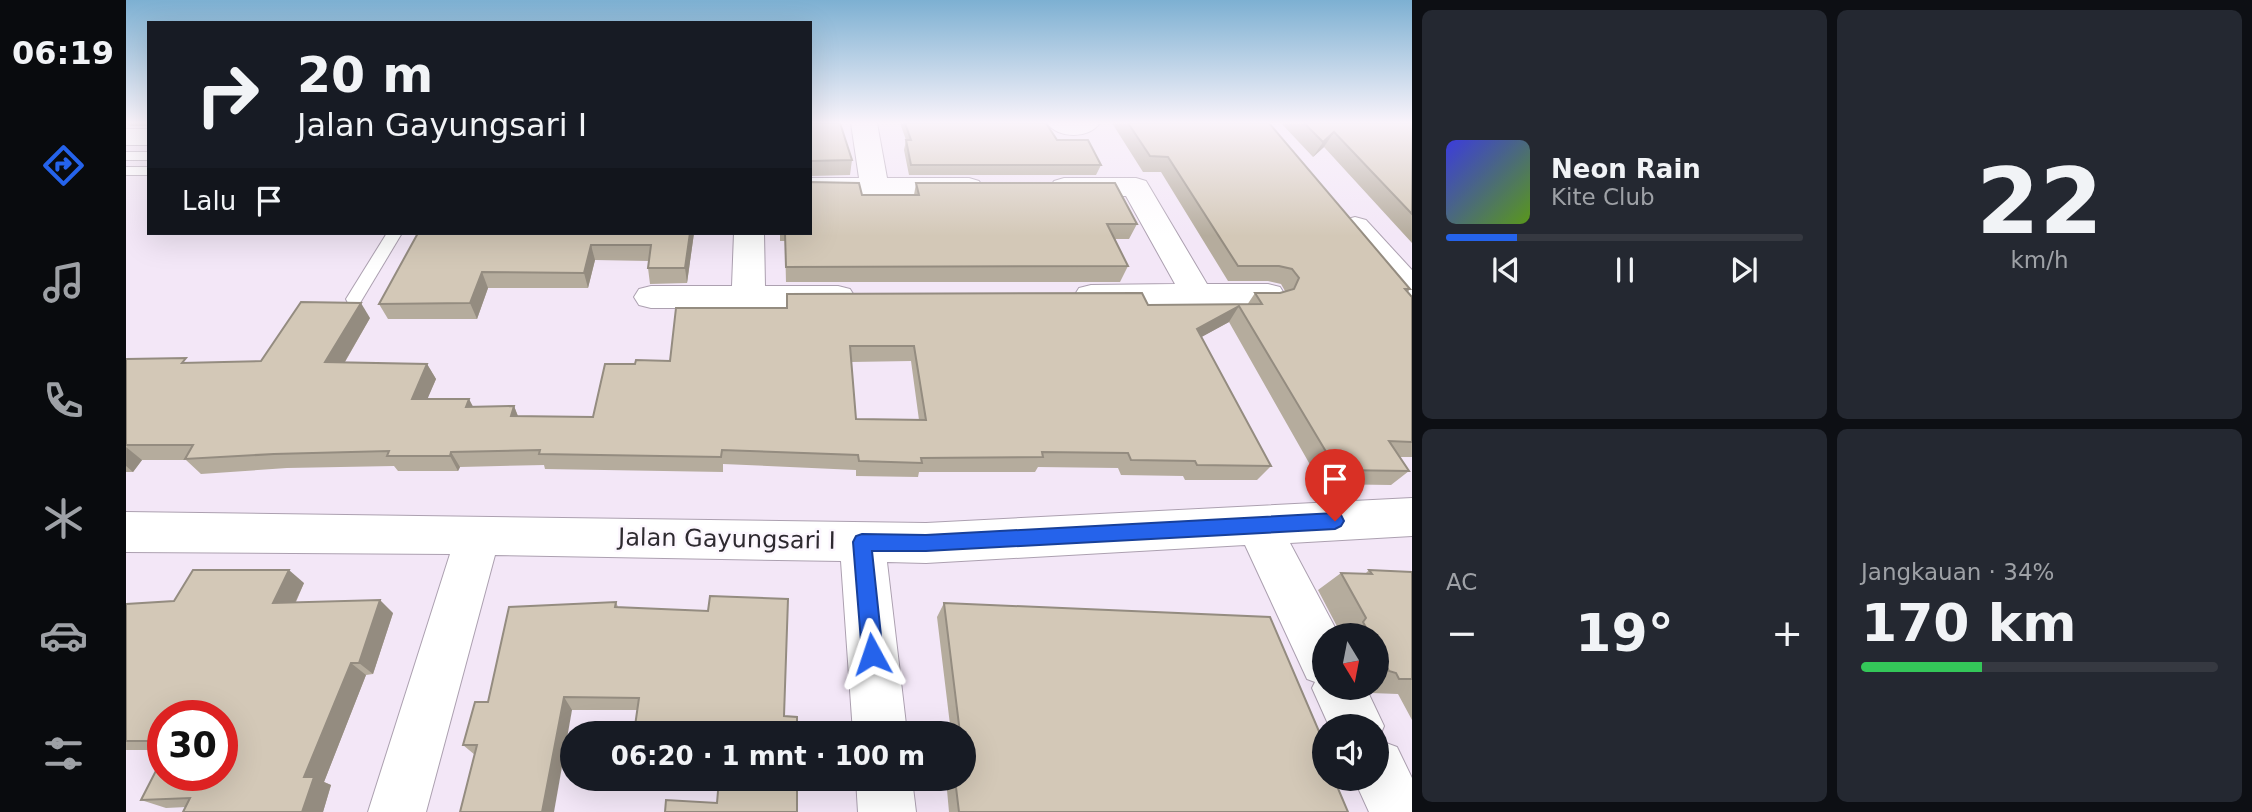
<!DOCTYPE html>
<html lang="id">
<meta charset="utf-8">
<style>
:root{--surface:#171b24;--page:#242831;--text:#f1f3f6;--muted:#9ea1a6;--line:#363941;--accent:#2563eb}
body{margin:0;font-family:"DejaVu Sans",sans-serif;background:var(--page);color:var(--text);height:100vh;display:flex;flex-direction:column;font-size:26px;white-space:nowrap}
*{box-sizing:border-box;margin:0}
p{font-size:23px;color:var(--muted)}
.icon{flex:none;width:38px;height:38px;fill:none;stroke:currentColor;stroke-width:2;stroke-linecap:round;stroke-linejoin:round}
.map{position:relative;flex:1;overflow:hidden}
.details{display:flex;flex-direction:column;gap:10px;padding:10px;background:#0d0f14;width:840px}
.details>*{flex:none}
.banner{position:absolute;left:21px;top:21px;width:665px;height:214px;border-radius:0px;box-shadow:0 7px 28px #0002;background:#171b24;color:var(--text);overflow:hidden}
.needle{width:46px;rotate:170deg}
.tools{position:absolute;left:1186px;top:623px;display:grid;gap:14px}
.tools a{display:grid;place-items:center;width:77px;height:77px;border-radius:50%;background:var(--surface);box-shadow:0 7px 28px #0002;font-size:35px}
.speed{position:absolute;left:21px;top:700px;display:flex;gap:14px;font-size:35px;font-weight:700;text-align:center}
.speed>*{display:grid;place-content:center;width:91px;height:91px;border-radius:50%;background:var(--surface);box-shadow:0 7px 28px #0002;line-height:1}
.speed .limit{border:10px solid #d22;background:#fff;color:#111}
.pin{position:absolute;display:grid;place-items:center;width:60px;height:60px;color:#fff;margin:-72px -30px;border-radius:50% 50% 50% 0;rotate:-45deg;box-shadow:0 0 7px #0007}
.pin .icon{rotate:45deg}
.me{position:absolute;width:77px;margin:-38px;rotate:355deg;stroke-linejoin:round;filter:drop-shadow(0 0 5px #0008)}
.turn{display:flex;align-items:center;gap:24px;height:147px;padding:0 35px;font-size:32px}
.turn .icon{width:91px;height:91px;stroke-width:2.5}
.turn b{display:block;font-size:49px;line-height:60px}
.then{display:flex;align-items:center;height:66px;padding:0 35px;background:#0003;gap:14px;font-size:26px}
.big{font-size:52px;font-weight:800;line-height:1.1}
.details .tile{flex:1;display:flex;flex-direction:column;justify-content:center;gap:10px;min-width:0;padding:0 24px;border-radius:10px;background:var(--page)}
.details .dial{align-items:center;gap:0}
.dial b{font-size:91px;line-height:1}
.song{display:flex;align-items:center;gap:21px}
.cover{width:84px;height:84px;border-radius:10px;background:linear-gradient(135deg,hsl(240 70% 55%),hsl(90 70% 35%))}
.played{height:7px;border-radius:4px;background:linear-gradient(90deg,var(--accent) 20%,var(--line) 20%)}
.keys{display:flex;justify-content:space-around;direction:ltr}
.heat{display:flex;justify-content:space-between;align-items:center;font-size:38px;direction:ltr}
.charge{height:10px;border-radius:5px;background:linear-gradient(90deg,#34c759 34%,var(--line) 0)}
.details .tiles{flex:1;display:grid;gap:10px;grid-template-columns:repeat(2,1fr)}
.trip{position:absolute;left:434px;top:721px;width:416px;height:70px;border-radius:35px;background:var(--surface);box-shadow:0 7px 28px #0002;font-weight:800;line-height:70px;text-align:center}
main{display:flex;flex:1;min-height:0}
.tabs{display:flex;flex-direction:column;width:126px;justify-content:space-around;align-items:center;background:#090b0e;color:var(--muted)}
.tabs .icon{width:49px;height:49px}
.tabs .current{color:var(--accent)}
.tabs b{font-size:32px;color:var(--text)}
.map>svg:first-child{display:block}
.lines{fill:none;stroke-linecap:round;stroke-linejoin:round}
.service-casing{stroke:#aca0b0;stroke-width:2}
.minor-casing{stroke:#aca0b0;stroke-width:2}
.service{fill:#fff;fill-rule:evenodd}
.minor{fill:#fff;fill-rule:evenodd}
.wall{fill:#b5ac9d;fill-rule:evenodd}
.shaded-wall{fill:#948c80}
.building{fill:#d3c8b7;stroke:#948c80;stroke-width:2;fill-rule:evenodd}
.route{fill:#2563eb;stroke:#184099;stroke-width:2}
.labels{text-anchor:middle;dominant-baseline:central;stroke-width:5;stroke-linejoin:round;paint-order:stroke}
.street-label{font-size:24px;fill:#2e2a30;stroke:#fcf7fe}
</style>
<main>
<nav class="tabs">
<b>06:19</b>
<svg class="icon current" aria-label="directions" viewBox="0 0 24 24"><path d="M12 3l9 9-9 9-9-9zM9 14v-3h6M13 9l2 2-2 2"/></svg>
<svg class="icon" aria-label="music" viewBox="0 0 24 24"><path d="M9 18V5l10-2v13"/><circle cx="6" cy="18" r="3"/><circle cx="16" cy="16" r="3"/></svg>
<svg class="icon" aria-label="phone" viewBox="0 0 24 24"><path d="M5 4h4l2 5-3 2q2 4 5 5l2-3 5 2v4C11 20 4 13 5 4z"/></svg>
<svg class="icon" aria-label="climate" viewBox="0 0 24 24"><path d="M12 3v18M4 7l16 10M4 17L20 7"/></svg>
<svg class="icon" aria-label="car" viewBox="0 0 24 24"><path d="M5 17H2v-5l4-1 3-4h7l3 4 3 1v5h-3M9 17h6M6 11h13"/><circle cx="7" cy="17" r="2"/><circle cx="17" cy="17" r="2"/></svg>
<svg class="icon" aria-label="filters" viewBox="0 0 24 24"><path d="M4 7h16M4 17h16"/><circle cx="9" cy="7" r="2"/><circle cx="15" cy="17" r="2"/></svg>
</nav>
<div class="map">
<svg width="1286" height="812" viewBox="0 0 1286 812">
<rect width="100%" height="100%" fill="#f3e7f7"/>
<g class="lines">
<g class="service-casing">
<g id="service">
<rect x="0" y="152" width="23" height="8"/>
<rect x="0" y="167" width="23" height="8"/>
<path d="M261 233H276L234 303H222L220 299Z"/>
</g>
</g>
<g class="minor-casing">
<g id="minor">
<path d="M725 123H751L761 178H843L853 181 857 187 853 193 843 196H684V178H733Z"/>
<path d="M921 123H974C963 139 932 139 921 123Z"/>
<rect x="0" y="129" width="23" height="16"/>
<path d="M938 178H1010L1020 181 1081 284H1142L1154 287 1159 295 1154 303 1142 306 965 307 953 304 948 296 953 288 965 285 1049 284 1000 196H938L928 193 924 187 928 181Z"/>
<path d="M1229 217 1240 220 1286 270V301L1274 298 1214 226 1218 220Z"/>
<path d="M608 233H638L639 286H712L724 289 729 297 724 305 712 308H525L513 305 508 297 513 289 525 286H606Z"/>
<path d="M1286 498V536L1164 543 1213 635H1199V688H1240L1258 726 1252 740 1271 747 1286 778V812H1243L1228 779H1251V726H1203L1186 688 1189 682 1181 679 1119 545 800 563 761 562 781 733H727L715 561 369 555 300 812H242L324 554 0 552V512L800 523Z"/>
<path d="M730 779H786L790 812H732Z"/>
</g>
</g>
<use href="#service" class="service"/>
<use href="#minor" class="minor"/>
</g>
<g class="wall">
<path d="M0 123H23V126H3Z"/>
<path d="M684 123 726 160 724 175 684 176Z"/>
<path d="M774 123H920L931 140 975 165 970 175H783L778 150 780 140Z"/>
<path d="M986 123H1143L1284 289 1282 292 1286 297V457H1273L1283 471 1265 485 1195 484 1103 322 1075 337 1145 466 1131 480H1059L1057 476 995 475 992 468 912 467 909 472H793L792 477 730 476V470L597 464V472L419 469 418 465 334 467 332 471H272L268 466 161 468 75 474 60 460H16L7 472H0V359L64 363 135 361 244 318 219 362 301 364 310 379 301 399 347 407 388 406 392 416 467 417 509 364 544 361 661 308V294L1022 305H1121L1129 293H1154L1159 291 1155 284 1142 281H1102L1035 172H1017ZM785 361 793 420 730 419 725 362Z"/>
<path d="M1155 123H1286V243L1198 147 1187 157Z"/>
<path d="M790 183 1011 224 1003 239H989L1002 266 994 282H660L659 241H654V233H684L736 195H788Z"/>
<path d="M292 233H568L561 283 524 284 522 268 523 261 469 260 462 288H362L351 319H262L253 304Z"/>
<path d="M1243 570 1286 572V720L1272 694 1245 693 1243 688H1251V635H1214L1215 634 1192 590 1215 573 1239 574Z"/>
<path d="M178 583 170 602 267 613 247 674 240 675 198 782 205 785 197 812H57L60 807 40 808 15 800 96 775 37 716V750H0V604L48 601Z"/>
<path d="M490 602 492 607 658 716 511 710H446L349 755 337 745 362 702Z"/>
<path d="M818 603 1198 743 1194 745 1222 812H823L820 779H838V733H825L811 617Z"/>
</g>
<g class="shaded-wall">
<path d="M1208 132 1198 147 1187 157 1197 142Z"/>
<path d="M564 233H568L561 283 559 268Z"/>
<path d="M465 245 469 260 462 288 458 273Z"/>
<path d="M356 272 362 288 351 319 344 303Z"/>
<path d="M235 303 244 318 210 377 199 362Z"/>
<path d="M1113 306 1103 322 1061 345 1071 329Z"/>
<path d="M301 364 310 379 295 414 286 399Z"/>
<path d="M343 399 351 414 340 407Z"/>
<path d="M388 406 394 422 385 416Z"/>
<path d="M0 447 16 460 7 472 0 466Z"/>
<path d="M325 452 334 467 332 471 324 456Z"/>
<path d="M163 570 178 583 163 616 147 603Z"/>
<path d="M254 600 267 613 247 674 233 663Z"/>
<path d="M225 663 240 675 198 782 205 785 197 812H176L178 777Z"/>
<path d="M438 697 446 710 428 812H416Z"/>
</g>
<g class="building">
<path d="M684 123H714L726 160 684 161Z"/>
<path d="M779 123H920L931 140H962L975 165H785L780 140H785Z"/>
<path d="M1002 123H1143L1284 289H1279L1286 297V442L1263 441 1283 471 1211 470 1113 306 1071 329 1145 466 1071 465 1069 461 1005 460 1002 453 916 452 917 457 795 458 796 463 733 461 732 455 596 450 595 457 413 454 414 450 325 452 324 456H261L263 451 148 454 59 459 67 445H0V359L60 358 56 363 135 361 175 302 235 303 199 362 301 364 286 399H343L340 407 388 406 385 416 467 417 479 364H509L510 360 544 361 550 308H661V294L1016 293 1022 305 1136 304 1129 293H1154L1168 289 1173 278 1166 269 1153 266H1112L1042 157 1024 156ZM724 346H788L800 420 730 419Z"/>
<path d="M1178 123H1286V214L1208 132 1197 142Z"/>
<path d="M684 182 733 183 736 195H793L790 183H989L1011 224H981L1002 266 660 267 659 233H684Z"/>
<path d="M292 233H564L559 268H522L525 245H465L458 273 356 272 344 303 253 304Z"/>
<path d="M67 570H163L147 603 254 600 233 663H225L178 777H188L176 812H57L64 798 15 800 37 757V775H96V716H37V741H0V604L48 601Z"/>
<path d="M1243 570 1286 572V679H1273L1270 673 1263 671 1251 649V635H1244L1237 622 1240 618 1215 573 1246 574Z"/>
<path d="M584 596 662 599 658 716 671 717V733H508L513 698 438 697 416 812H334L351 745H337L349 702H362L383 607 490 602 489 607 582 611Z"/>
<path d="M818 603 1144 617 1198 743H1193L1199 757V779H1208L1222 812H833L829 779H838V733H834Z"/>
<path d="M593 779H671V812H539L540 800 591 803Z"/>
</g>
<linearGradient id="sky" x2="0" y2="1"><stop stop-color="#7db0d2"/><stop offset="0.52" stop-color="#faf4fb"/><stop offset="1" stop-color="#faf4fb" stop-opacity="0"/></linearGradient>
<rect width="1286" height="236" fill="url(#sky)"/>
<path class="route" d="M1209 513 1215 515 1218 521 1215 526 1209 529 800 551H746L757 654 754 661 746 664 739 661 736 654 727 542 730 536 736 534 800 535Z"/>
<g class="labels">
<g class="street-label">
<text transform="translate(601 539) rotate(1)">Jalan Gayungsari I</text>
</g>
</g>
</svg>
<div class="tools">
<a><svg class="needle" viewBox="-14 -14 28 28"><path d="M0-13l5 13h-10z" fill="#e53935"/><path d="M0 13l5-13h-10z" fill="#9ea1a6"/></svg></a>
<a><svg class="icon" aria-label="sound" viewBox="0 0 24 24"><path d="M4 9h4l5-4v14l-5-4H4zM17 9q2 3 0 6"/></svg></a>
</div>
<div class="speed"><div class="limit">30</div></div>
<div class="pin" style="left:1209px;top:521px;background:#d93025"><svg class="icon" aria-label="arrive" viewBox="0 0 24 24"><path d="M6 21V4h12l-3 4 3 4H6"/></svg></div>
<svg class="me" style="left:746px;top:654px" viewBox="-20 -20 40 40"><path d="M0-17L14 15 0 8-14 15z" fill="#2563eb" stroke="#fff" stroke-width="4"/></svg>
<div class="trip">06:20 · 1 mnt · 100 m</div>
<div class="banner">
<div class="turn"><svg class="icon" aria-label="right" viewBox="0 0 24 24"><path d="M7 20v-9h11M14 6l5 5-5 5"/></svg><div><b>20 m</b>Jalan Gayungsari I</div></div>
<div class="then">Lalu<svg class="icon" aria-label="arrive" viewBox="0 0 24 24"><path d="M6 21V4h12l-3 4 3 4H6"/></svg></div>
</div>
</div>
<section class="details">
<div class="tiles">
<div class="tile">
<div class="song"><i class="cover"></i><div><b>Neon Rain</b><p>Kite Club</p></div></div>
<div class="played"></div>
<div class="keys"><svg class="icon" aria-label="previous" viewBox="0 0 24 24"><path d="M18 5L8 12l10 7zM5 5v14"/></svg><svg class="icon" aria-label="pause" viewBox="0 0 24 24"><path d="M8 5v14M16 5v14"/></svg><svg class="icon" aria-label="next" viewBox="0 0 24 24"><path d="M6 5l10 7-10 7zM19 5v14"/></svg></div>
</div>
<div class="tile dial"><b>22</b><p>km/h</p></div>
<div class="tile"><p>AC</p>
<div class="heat"><a>−</a><b class="big">19°</b><a>+</a></div>
</div>
<div class="tile"><p>Jangkauan · 34%</p><b class="big">170 km</b><div class="charge"></div></div>
</div>
</section>
</main>
